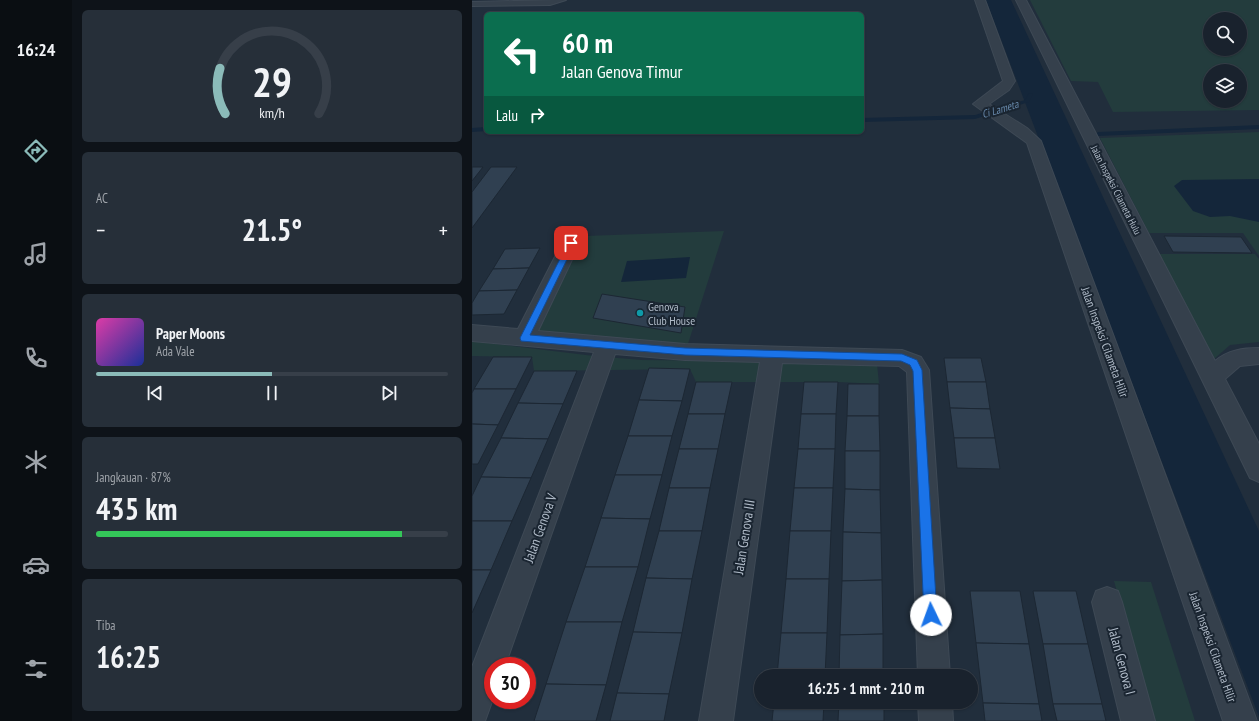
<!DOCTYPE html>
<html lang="id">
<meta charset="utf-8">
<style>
:root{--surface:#19222d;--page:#262f39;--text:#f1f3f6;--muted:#9fa4aa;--line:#373f49;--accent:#8bbbb9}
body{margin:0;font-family:"PT Sans Narrow",sans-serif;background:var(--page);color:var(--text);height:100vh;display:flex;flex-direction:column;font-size:15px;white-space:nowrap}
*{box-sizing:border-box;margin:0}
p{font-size:13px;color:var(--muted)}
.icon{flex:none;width:22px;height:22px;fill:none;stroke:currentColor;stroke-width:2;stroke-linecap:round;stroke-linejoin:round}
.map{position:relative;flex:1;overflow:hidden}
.details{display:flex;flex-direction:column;gap:10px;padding:10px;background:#0e1319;width:400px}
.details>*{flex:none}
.guide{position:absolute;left:12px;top:12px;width:380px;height:122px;border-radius:6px;box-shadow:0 1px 3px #0004,0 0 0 1px var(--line);background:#0b6e4f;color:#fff;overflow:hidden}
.buttons{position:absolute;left:731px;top:12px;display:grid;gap:8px}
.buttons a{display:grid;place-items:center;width:44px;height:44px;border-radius:50%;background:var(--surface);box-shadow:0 1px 3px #0004,0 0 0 1px var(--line);font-size:20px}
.speed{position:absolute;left:12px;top:657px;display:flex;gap:8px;font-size:20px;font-weight:700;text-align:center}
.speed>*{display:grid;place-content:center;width:52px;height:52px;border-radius:50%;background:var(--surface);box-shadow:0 1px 3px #0004,0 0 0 1px var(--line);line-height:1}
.speed .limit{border:6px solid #d22;background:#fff;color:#111}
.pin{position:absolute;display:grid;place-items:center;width:34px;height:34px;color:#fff;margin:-17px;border-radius:8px;box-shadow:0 2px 6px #0006}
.me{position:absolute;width:44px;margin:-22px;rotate:357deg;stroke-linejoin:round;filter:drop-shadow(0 0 3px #0008)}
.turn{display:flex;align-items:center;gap:14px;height:84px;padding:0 12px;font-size:18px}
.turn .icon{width:52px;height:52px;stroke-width:2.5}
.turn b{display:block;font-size:28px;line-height:34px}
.then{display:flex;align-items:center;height:38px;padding:0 12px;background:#0003;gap:8px;font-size:15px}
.big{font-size:30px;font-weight:600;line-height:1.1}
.details .tile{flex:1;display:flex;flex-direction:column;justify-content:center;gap:6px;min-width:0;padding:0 14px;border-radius:6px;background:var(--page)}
.details .dial{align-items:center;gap:0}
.dial svg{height:104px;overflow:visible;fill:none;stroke:var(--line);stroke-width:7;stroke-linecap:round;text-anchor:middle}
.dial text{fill:var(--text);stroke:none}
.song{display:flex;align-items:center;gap:12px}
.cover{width:48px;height:48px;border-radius:6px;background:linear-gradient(135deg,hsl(320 70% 55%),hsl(230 70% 35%))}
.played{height:4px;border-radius:2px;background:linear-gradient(90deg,var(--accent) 50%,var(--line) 50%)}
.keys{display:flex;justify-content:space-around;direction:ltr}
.heat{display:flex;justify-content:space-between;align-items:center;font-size:22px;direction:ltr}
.charge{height:6px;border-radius:3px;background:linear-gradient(90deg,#34c759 87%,var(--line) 0)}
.trip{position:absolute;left:282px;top:669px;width:224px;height:40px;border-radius:20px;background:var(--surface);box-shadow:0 1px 3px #0004,0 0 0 1px var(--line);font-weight:600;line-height:40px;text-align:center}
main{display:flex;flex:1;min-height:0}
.tabs{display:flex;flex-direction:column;width:72px;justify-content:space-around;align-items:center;background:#0a0e12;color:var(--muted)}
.tabs .icon{width:28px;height:28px}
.tabs .on{color:var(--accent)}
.tabs b{font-size:18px;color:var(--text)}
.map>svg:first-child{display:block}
.green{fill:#233c3d;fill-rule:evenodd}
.water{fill:#14263a}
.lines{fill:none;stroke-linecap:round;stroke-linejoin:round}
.stream{fill:#14263a;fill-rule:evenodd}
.building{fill:#304051;stroke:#1c2733}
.service-casing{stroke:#3e4955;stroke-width:2}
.minor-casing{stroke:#3e4955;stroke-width:2}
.service{fill:#35404c;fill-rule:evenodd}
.minor{fill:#35404c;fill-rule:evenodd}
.route{fill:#1a73e8;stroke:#114b97}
.culture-dot{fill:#0f9aa8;stroke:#1a2531;stroke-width:1.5}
.labels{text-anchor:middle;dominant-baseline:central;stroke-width:4;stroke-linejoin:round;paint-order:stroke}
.far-street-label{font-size:10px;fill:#b0bbc8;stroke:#1a2531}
.far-water-label{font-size:11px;font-style:italic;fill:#6788aa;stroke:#1a2531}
.poi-label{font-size:12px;fill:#b0bbc8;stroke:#1a2531;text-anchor:start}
.street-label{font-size:12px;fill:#b0bbc8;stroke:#1a2531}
.near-street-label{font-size:14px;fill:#b0bbc8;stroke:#1a2531}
</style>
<main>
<nav class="tabs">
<b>16:24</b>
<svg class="icon on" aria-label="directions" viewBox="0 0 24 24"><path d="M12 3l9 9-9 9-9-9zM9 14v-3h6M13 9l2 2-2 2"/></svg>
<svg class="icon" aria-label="music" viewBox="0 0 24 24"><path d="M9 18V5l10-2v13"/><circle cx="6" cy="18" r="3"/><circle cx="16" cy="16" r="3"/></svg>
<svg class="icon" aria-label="phone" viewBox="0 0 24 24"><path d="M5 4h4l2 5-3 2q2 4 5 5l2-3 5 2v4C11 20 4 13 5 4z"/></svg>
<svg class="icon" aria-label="climate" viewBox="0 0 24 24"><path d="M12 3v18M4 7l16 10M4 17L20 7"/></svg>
<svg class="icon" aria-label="car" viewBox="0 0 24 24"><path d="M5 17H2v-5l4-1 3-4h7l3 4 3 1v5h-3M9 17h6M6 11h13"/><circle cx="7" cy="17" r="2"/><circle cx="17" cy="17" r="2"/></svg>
<svg class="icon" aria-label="filters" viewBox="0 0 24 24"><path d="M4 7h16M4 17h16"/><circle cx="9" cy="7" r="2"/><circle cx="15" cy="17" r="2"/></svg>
</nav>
<section class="details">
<div class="tile dial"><svg viewBox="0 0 100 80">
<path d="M14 69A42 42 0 1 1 86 69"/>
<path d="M14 69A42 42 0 0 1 10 34" stroke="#8bbbb9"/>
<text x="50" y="56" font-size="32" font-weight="700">29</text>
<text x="50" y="72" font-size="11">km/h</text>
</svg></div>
<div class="tile"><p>AC</p>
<div class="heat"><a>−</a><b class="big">21.5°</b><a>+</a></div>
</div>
<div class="tile">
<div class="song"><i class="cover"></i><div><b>Paper Moons</b><p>Ada Vale</p></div></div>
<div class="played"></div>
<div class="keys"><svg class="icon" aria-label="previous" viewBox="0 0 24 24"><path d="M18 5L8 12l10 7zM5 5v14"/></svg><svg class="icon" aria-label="pause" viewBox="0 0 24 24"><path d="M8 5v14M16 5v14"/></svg><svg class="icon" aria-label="next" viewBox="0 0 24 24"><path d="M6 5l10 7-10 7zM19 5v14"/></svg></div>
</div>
<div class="tile"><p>Jangkauan · 87%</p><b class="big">435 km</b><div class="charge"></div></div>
<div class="tile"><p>Tiba</p><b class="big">16:25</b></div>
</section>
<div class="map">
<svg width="787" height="721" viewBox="0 0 787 721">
<rect width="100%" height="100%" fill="#212e3c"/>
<g class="green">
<path d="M558 0H787V110L641 112 626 82 599 81ZM738 19H768V49H738ZM738 71H768V101H738Z"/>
<path d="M787 132V256L771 233H677L628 138Z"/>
<path d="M252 231 215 347 65 331 113 236Z"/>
<path d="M686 254H783L787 259V342L758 345 742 359Z"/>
<path d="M0 341 122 356 170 360 274 361 319 364H405L407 384 366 382H224L218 369 62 371 60 357 0 356Z"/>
<path d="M642 581 679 582 723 721H681Z"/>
</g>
<g class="water">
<path d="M514 0H539L787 531V717Z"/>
<path d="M787 179V222L758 216 738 217 721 211 702 186 710 180Z"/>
<path d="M218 257 214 278 149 282 155 261Z"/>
</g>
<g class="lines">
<g class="stream">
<path d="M557 93 561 94 557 102 503 119 390 122V118L503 115 553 100Z"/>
<path d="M787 125V129L626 136 623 134 626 132Z"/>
<path d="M14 127V131L0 132V128Z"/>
</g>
</g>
<g class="building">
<path d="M0 167H11L0 181Z"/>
<path d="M19 167H45L0 228V192Z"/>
<path d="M692 236 769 237 780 253 701 252Z"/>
<path d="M68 248 57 268 21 269 33 249Z"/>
<path d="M57 268 45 290 7 291 21 269Z"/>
<path d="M45 290 32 314 0 315V303L7 291Z"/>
<path d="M130 294 213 307 209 333 121 318Z"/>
<path d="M21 357H60L44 389H2Z"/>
<path d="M472 358H509L514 382H475Z"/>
<path d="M177 368 218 369 210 401 167 400Z"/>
<path d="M62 371H105L91 404 46 403Z"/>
<path d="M224 382H260L253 414H216Z"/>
<path d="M332 382H366L364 414H329Z"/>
<path d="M475 382H514L518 409 478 408Z"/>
<path d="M376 384H407V416H375Z"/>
<path d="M2 389H44L26 425 0 424V393Z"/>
<path d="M167 400 210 401 200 436H156Z"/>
<path d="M46 403 91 404 76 439 29 438Z"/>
<path d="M478 408 518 409 523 438H482Z"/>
<path d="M216 414H253L246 449H207Z"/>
<path d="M329 414H364L363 449H326Z"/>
<path d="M375 416H407L408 451H373Z"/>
<path d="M0 424 26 425 6 464H0Z"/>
<path d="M156 436H200L190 475H143Z"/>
<path d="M29 438 76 439 59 478 9 477Z"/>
<path d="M482 438H523L528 469 485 468Z"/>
<path d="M207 449H246L238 488H197Z"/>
<path d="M326 449H363L361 488H322Z"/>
<path d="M373 451H408V490L373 489Z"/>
<path d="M143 475H190L178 519 129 518Z"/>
<path d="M9 477 59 478 40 521H0V496Z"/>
<path d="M197 488H238L230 531H187Z"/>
<path d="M322 488H361L359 531H318Z"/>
<path d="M373 489 408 490 409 533 371 532Z"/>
<path d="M129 518 178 519 166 567H113Z"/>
<path d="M0 521H40L19 570H0Z"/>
<path d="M187 531H230L220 579 174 578Z"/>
<path d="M318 531H359L357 579H314Z"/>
<path d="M371 532 409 533 410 580 370 581Z"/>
<path d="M113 567H166L150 622H94Z"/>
<path d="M0 570H19L0 613Z"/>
<path d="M174 578 220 579 210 633 161 632Z"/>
<path d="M314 579H357L355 633H309Z"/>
<path d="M410 580 411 634 368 635 370 581Z"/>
<path d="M498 591H548L557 644 504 643Z"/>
<path d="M561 591H604L616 644H571Z"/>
<path d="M94 622H150L134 685 74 684Z"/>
<path d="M161 632 210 633 197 694 145 693Z"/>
<path d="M309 633H355L353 676H305Z"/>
<path d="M411 634V676H367L368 635Z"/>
<path d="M504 643 557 644 567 704 511 703Z"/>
<path d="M571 644H616L630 704H581Z"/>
<path d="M74 684 134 685 124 721H62Z"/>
<path d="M145 693 197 694 192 721H138Z"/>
<path d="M302 702H352L351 721H300Z"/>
<path d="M367 702H412V721H366Z"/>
<path d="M511 703 567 704 570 721H513Z"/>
<path d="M581 704H630L634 721H585Z"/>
</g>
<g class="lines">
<g class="service-casing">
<path id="service" d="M84 0H94L78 5 0 6V2Z"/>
</g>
<g class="minor-casing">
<g id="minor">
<path d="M503 0H513L543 81 537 90 517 104 555 128 569 141 785 721H751L555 143 501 104 531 81Z"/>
<path d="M544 0H554L743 361C756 350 771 348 787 348V364L768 366 753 379 787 444V482L778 478Z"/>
<path d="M99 237 105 239 108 243 66 331 213 344 430 350 449 357 457 370 478 676H446L435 372 427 366 310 363 261 721H227L288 362 213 360 143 354 33 666H21V699L13 721H0V667L122 352 0 341V325L46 329 90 243 93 239Z"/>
<path d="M635 587 646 591 650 602 683 721H649L620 602 624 591Z"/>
<path d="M446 702H480L481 721H447Z"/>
</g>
</g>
<use href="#service" class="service"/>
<use href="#minor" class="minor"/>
</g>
<path class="route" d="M97 241H99L103 243 58 335 213 348 430 354 445 360 450 370 465 615 463 619 459 621 454 619 452 615 441 371 438 365 429 361 213 355 49 341 48 338Z"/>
<circle class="culture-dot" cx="168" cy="313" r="4"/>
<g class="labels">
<g class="far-street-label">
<text transform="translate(644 190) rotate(63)">Jalan Inspeksi Cilameta Hulu</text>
</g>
<g class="far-water-label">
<text transform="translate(528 109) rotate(-17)">Ci Lameta</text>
</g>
<g class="poi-label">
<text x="176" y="306">Genova<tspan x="176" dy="14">Club House</tspan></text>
</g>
<g class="street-label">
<text transform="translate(633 342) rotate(70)">Jalan Inspeksi Cilameta Hilir</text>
<text transform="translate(741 647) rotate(70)">Jalan Inspeksi Cilameta Hilir</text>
</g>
<g class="near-street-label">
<text transform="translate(68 528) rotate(-70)">Jalan Genova V</text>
<text transform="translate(272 537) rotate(-81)">Jalan Genova III</text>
<text transform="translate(650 661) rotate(75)">Jalan Genova I</text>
</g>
</g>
</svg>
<div class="buttons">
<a><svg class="icon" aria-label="search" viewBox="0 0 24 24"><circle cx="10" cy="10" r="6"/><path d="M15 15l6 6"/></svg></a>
<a><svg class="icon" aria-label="layers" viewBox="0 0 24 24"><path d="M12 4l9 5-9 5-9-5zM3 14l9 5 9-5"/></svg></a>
</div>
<div class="speed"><div class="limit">30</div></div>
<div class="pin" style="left:99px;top:243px;background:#d93025"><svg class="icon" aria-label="arrive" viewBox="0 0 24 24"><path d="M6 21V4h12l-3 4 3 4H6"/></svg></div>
<svg class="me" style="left:459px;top:615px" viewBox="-20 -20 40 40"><circle r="19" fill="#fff"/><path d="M0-13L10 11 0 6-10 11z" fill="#1a73e8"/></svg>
<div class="trip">16:25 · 1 mnt · 210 m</div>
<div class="guide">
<div class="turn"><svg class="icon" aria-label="left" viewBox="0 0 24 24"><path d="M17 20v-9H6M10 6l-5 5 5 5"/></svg><div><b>60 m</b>Jalan Genova Timur</div></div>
<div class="then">Lalu<svg class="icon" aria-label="right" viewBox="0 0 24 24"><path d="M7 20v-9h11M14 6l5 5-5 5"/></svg></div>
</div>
</div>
</main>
